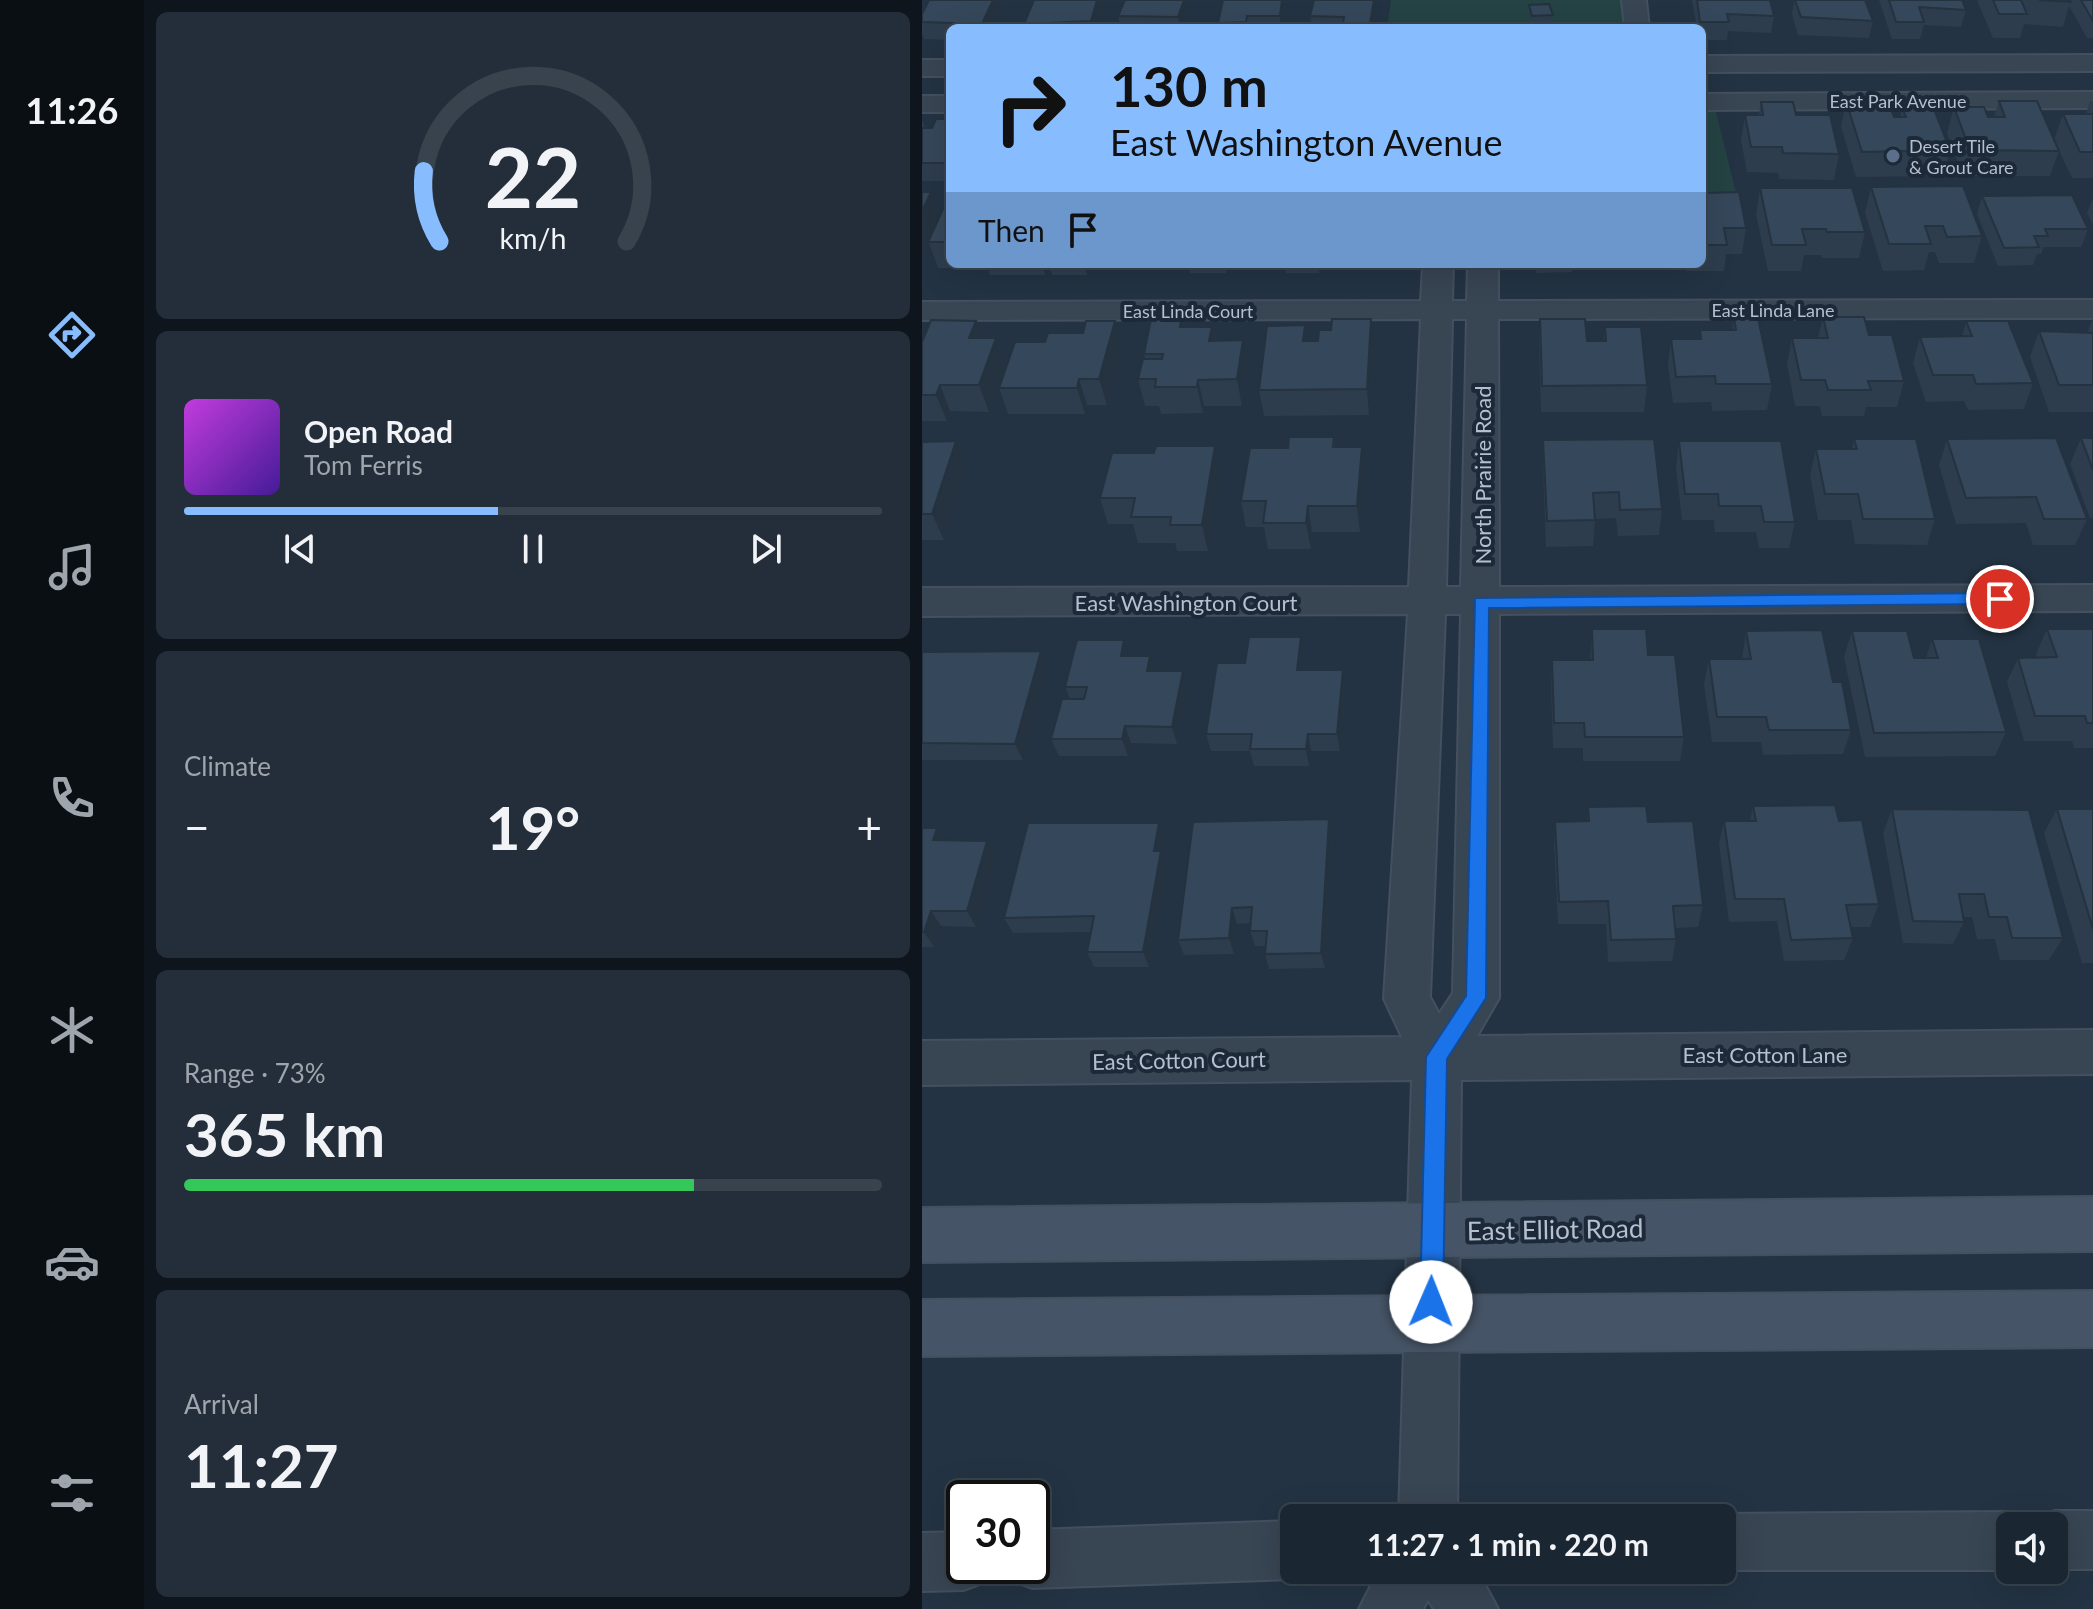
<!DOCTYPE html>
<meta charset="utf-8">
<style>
:root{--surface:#1a2632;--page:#232e3a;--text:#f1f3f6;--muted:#9fa5ac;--line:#38434d;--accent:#87bdff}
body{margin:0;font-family:Lato,sans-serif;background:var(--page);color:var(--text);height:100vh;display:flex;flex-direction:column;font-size:30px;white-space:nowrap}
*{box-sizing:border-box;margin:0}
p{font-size:26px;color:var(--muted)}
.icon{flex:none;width:44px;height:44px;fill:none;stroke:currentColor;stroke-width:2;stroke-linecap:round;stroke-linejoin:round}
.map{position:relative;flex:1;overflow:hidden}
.sheet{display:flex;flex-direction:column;gap:12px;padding:12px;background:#0e151c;width:778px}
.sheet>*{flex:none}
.banner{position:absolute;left:24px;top:24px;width:760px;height:244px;border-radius:12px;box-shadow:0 8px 32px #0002,0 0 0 2px var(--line);background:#87bdff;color:#111;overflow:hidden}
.tools{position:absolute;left:1074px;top:1512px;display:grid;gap:16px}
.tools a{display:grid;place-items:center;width:72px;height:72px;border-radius:12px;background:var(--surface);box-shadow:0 8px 32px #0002,0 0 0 2px var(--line);font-size:40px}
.speed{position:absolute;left:24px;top:1480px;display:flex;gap:16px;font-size:40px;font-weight:700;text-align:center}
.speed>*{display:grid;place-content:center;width:104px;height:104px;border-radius:50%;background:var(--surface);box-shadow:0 8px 32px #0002,0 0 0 2px var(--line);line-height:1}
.speed .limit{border:4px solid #111;border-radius:12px;background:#fff;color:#111}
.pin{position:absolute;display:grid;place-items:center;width:68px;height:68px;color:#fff;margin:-34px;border:4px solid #fff;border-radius:50%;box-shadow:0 2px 8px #0007}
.me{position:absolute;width:88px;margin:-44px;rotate:1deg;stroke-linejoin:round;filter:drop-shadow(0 0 6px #0008)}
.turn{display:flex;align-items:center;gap:28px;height:168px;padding:0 32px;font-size:36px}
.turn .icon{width:104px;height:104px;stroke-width:2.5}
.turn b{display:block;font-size:56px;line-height:68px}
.then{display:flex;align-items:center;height:76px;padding:0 32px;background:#0003;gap:16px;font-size:30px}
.big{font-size:60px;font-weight:700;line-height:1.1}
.sheet .tile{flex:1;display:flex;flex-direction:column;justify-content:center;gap:12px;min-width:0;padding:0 28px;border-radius:12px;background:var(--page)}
.sheet .dial{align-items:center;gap:0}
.dial svg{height:208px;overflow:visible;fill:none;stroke:var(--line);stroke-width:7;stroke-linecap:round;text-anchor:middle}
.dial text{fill:var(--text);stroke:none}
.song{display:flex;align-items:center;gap:24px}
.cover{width:96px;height:96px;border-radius:12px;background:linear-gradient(135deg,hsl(290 70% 55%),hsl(260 70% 35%))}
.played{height:8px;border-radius:4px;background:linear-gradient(90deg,var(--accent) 45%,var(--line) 45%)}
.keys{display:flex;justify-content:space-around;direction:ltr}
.heat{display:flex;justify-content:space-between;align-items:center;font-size:44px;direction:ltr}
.charge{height:12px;border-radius:6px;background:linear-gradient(90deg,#34c759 73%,var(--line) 0)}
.trip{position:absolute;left:358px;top:1504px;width:456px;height:80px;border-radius:12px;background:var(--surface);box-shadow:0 8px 32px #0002,0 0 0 2px var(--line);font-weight:700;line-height:80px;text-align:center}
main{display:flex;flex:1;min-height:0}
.tabs{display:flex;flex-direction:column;width:144px;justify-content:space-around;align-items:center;background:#0a0f14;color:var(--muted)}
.tabs .icon{width:56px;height:56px}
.tabs .on{color:var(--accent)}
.tabs b{font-size:36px;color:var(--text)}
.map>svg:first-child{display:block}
.green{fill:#254344}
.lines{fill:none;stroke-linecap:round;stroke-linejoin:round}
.minor-casing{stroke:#44505f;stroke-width:4}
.tertiary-casing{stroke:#44505f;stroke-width:4}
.secondary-casing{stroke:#44505f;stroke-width:4}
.minor{fill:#384553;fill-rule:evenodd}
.tertiary{fill:#384553;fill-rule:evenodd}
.secondary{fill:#455466;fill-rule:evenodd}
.wall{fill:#2e3d4d}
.shaded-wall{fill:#25323f}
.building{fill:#35475a;stroke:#25323f;stroke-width:2}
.route{fill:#1a73e8;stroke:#114b97;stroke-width:2}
.service-dot{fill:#5c6f8a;stroke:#1c2938;stroke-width:3}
.labels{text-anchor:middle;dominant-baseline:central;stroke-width:8;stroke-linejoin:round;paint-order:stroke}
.far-street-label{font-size:18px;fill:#b5bfcd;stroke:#1c2938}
.far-poi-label{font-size:18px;fill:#b5bfcd;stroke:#1c2938;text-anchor:start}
.street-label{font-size:22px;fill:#b5bfcd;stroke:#1c2938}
.near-street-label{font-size:26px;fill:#b5bfcd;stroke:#1c2938}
</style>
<main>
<nav class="tabs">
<b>11:26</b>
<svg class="icon on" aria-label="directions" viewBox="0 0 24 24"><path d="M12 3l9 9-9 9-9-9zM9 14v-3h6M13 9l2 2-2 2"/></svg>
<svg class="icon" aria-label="music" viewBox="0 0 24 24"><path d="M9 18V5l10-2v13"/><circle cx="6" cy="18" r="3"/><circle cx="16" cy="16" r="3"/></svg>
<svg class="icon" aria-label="phone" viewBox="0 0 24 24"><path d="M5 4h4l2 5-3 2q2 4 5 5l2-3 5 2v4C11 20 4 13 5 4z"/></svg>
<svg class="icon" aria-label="climate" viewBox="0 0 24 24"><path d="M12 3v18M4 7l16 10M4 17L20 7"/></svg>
<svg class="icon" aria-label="car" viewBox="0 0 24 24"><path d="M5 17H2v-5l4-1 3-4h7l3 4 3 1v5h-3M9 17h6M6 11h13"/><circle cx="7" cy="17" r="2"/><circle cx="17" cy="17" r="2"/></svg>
<svg class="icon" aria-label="filters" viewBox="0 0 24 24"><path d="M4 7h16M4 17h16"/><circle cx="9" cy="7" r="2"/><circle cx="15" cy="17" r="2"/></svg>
</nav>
<section class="sheet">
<div class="tile dial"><svg viewBox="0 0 100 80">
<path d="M14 69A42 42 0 1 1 86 69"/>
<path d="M14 69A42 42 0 0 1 8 42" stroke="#87bdff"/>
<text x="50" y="56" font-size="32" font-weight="700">22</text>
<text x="50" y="72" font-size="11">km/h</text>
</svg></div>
<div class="tile">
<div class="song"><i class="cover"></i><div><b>Open Road</b><p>Tom Ferris</p></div></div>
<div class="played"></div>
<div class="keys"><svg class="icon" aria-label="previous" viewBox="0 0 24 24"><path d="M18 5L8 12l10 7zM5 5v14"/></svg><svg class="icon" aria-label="pause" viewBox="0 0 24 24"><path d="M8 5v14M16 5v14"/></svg><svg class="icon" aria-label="next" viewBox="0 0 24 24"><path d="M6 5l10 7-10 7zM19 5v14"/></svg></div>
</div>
<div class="tile"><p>Climate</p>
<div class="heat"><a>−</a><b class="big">19°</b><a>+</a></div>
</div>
<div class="tile"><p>Range · 73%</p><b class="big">365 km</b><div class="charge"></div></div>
<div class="tile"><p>Arrival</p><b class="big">11:27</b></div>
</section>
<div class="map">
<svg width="1171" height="1609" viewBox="0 0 1171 1609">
<rect width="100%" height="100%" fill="#233343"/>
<g class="green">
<path d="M469 0H712L715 28H465Z"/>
<path d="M780 103 792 104 815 197 780 198Z"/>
</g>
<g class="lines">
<g class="minor-casing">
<g id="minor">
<path d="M700 0H724L727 28H703Z"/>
<path d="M501 264H531L530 301H545L546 264H576V301L1171 300V318L576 319 577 587 1171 585V611L577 614V998L555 1036 1171 1030V1074L539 1080 535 1518H477L490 1080 0 1085V1041L480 1037 462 999 486 614 0 616V588L487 587 499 319 0 320V302L499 301ZM530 319H545L539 587H524ZM523 614H539L531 993 517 1014 508 997Z"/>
<path d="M1132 1511H1171V1569H1132V1526H1088V1570H795H800V1518H790L800 1514 1088 1512 1110 1523 1111 1519Z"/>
<path d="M372 1521V1570H393L372 1579 110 1588 89 1580 84 1566H110V1530Z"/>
<path d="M42 1532V1566H69L63 1582 42 1590 0 1591V1533Z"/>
<path d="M457 1570H555L576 1609H512L506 1600 501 1609H437Z"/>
</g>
</g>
<g class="tertiary-casing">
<g id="tertiary">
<path d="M1171 55V71L780 72V56Z"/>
<rect x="0" y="60" width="28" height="16"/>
<path d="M1171 92V108L780 110V94Z"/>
<rect x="0" y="96" width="28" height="16"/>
</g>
</g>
<g class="secondary-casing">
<g id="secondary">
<path d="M1171 1197V1251L0 1262V1208Z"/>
<path d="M1171 1291V1347L0 1356V1300Z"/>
</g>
</g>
<use href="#minor" class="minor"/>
<use href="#tertiary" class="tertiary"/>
<use href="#secondary" class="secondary"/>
</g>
<g class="wall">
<path d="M7 0H80L81 5 71 28H28V40L2 39 0 34V14Z"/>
<path d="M203 0H266L267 9 261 28H199L196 16Z"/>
<path d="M301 0H363L364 8 361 28H297L296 23Z"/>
<path d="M770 0H848L852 16 849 33 806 31 805 40H780V28H775Z"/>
<path d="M872 0H943L951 21 947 38 876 35 870 14Z"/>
<path d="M957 0H1040L1044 10 1039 27 1002 25 998 39H970Z"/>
<path d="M1055 0H1171V38H1165L1147 6 1141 27 1102 24 1098 38H1071Z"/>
<path d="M607 5 631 15 630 24 610 25 607 14Z"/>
<path d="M455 8 452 28H390L388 16Z"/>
<path d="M182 9 176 28H103L102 24Z"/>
<path d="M924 101 959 109 972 117H978L980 107 1028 150 1021 176 934 177 919 127Z"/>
<path d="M1077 101 1137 151 1128 176H1041L1025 133 1032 107 1066 117H1072Z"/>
<path d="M1168 101H1171V178H1150L1132 140 1141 114H1164Z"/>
<path d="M839 102 874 115 917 154 912 180 857 179 856 173 825 172 819 140 823 115H837Z"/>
<path d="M28 119V181H0V120L3 128H10Z"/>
<path d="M780 186 785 193 824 228 820 254H804L802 271H764L763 264H780Z"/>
<path d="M949 187 1060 236 1052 263H1017L1013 252H1007L1002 270 961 271 943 213Z"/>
<path d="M838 188 943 232 937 258H900L899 255H882L879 271H846L834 214Z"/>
<path d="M0 192H9L18 217 28 194V264H53L51 268H16L7 243 0 259Z"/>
<path d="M1060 196 1166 229 1159 247H1122L1119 254H1115L1111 265 1076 266 1055 214Z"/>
<path d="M1171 198V225L1165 213Z"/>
<path d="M65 264H180L168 265 165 275H130L127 265 123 275H68Z"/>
<path d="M191 264H228V267H192Z"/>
<path d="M266 264H344V266H305L304 273H268Z"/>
<path d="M362 264H398L397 273H364Z"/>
<path d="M614 264H650V272L614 273Z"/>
<path d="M673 264H708V265L674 266Z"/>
<path d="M901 317 947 335 982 381 975 407H944L942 416H900L898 406H873L865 364 870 338H896Z"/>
<path d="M812 318 850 384 845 410 790 411 789 402 751 403 746 365 749 339H777L778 330H810Z"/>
<path d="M1171 318V412H1127L1108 357 1117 331 1165 333Z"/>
<path d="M618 319 665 341H682L683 327 725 385 722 412H619L617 345Z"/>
<path d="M54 321 60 338H74L83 364 67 412 28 411 25 421H0V342Z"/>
<path d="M1044 321 1111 383 1102 409 1046 410 1042 401 1004 402 991 363 998 337 1040 336Z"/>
<path d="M261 327H290L293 340 325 366 320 406H282L281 413 239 414 237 406H223L216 379 223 359 222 354Z"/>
<path d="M385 341 452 345 447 415 342 416 337 390Z"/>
<path d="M200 347 185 405H165L163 414H86L77 388Z"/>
<path d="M412 437 413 447 443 473 438 532H390L389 549H346L342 527H324L319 501 366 448Z"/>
<path d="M1159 438H1171V518H1168L1148 464Z"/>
<path d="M932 439 1013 519 1005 545 933 544 929 520H896L888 475 894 449H930Z"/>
<path d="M1025 439 1165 519 1153 545H1111L1104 523 1034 524 1017 465Z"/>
<path d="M621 440 740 509 737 535 696 536 694 518 673 519 671 546 624 547 621 466Z"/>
<path d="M34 441 45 467 22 540H0V442Z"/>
<path d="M757 441 873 522 867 548H837L834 532H793L792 520H760L754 467Z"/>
<path d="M299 472 286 551H255L253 543H216L211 524H186L178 498Z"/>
<path d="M670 629 726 655 762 737 758 761H661V748H631L629 685 630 660H668Z"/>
<path d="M1125 629H1171V748H1152L1150 741H1102L1085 682 1096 658 1115 657 1114 654Z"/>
<path d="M824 631 911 682 929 730 921 754 841 755 839 742H790L782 684 787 659H820Z"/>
<path d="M930 631 992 658H1004L1010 639 1084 732 1073 756 943 757 922 657Z"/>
<path d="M379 637 382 655 380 670H421L424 687 418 751H389L387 766H332L328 751H289L284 734 323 663Z"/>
<path d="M119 651 126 668 101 760H0V652Z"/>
<path d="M208 656H228L232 671 265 688 255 744 209 743 206 756H137L129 739 148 699 143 687Z"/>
<path d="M831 806 917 821 957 904 948 927H929L931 938 922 960 862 961 855 921 807 922 797 844 802 821H828Z"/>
<path d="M666 807 726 822 781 905 776 927 753 928 754 939 750 961 686 962 684 924H636L632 845 633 822H665Z"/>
<path d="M970 809 1141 938 1127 960H1078L1073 939H1055L1050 917H1041L1042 922 1031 944 981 943 961 833Z"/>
<path d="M1135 809H1171V963H1160L1122 833Z"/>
<path d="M0 828H15L23 841 74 857 54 927 19 926 12 947H0Z"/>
<path d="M410 836 403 968 347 969 343 954 344 946H333L328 931 329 923 315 924 312 954 262 955 256 940Z"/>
<path d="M243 840 240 854 245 867 227 967H172L165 952 169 932 91 933 82 918Z"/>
</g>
<g class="shaded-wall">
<path d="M71 0H80L81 5 71 28H61L60 24Z"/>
<path d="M175 0H180L182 9 176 28H170L169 21Z"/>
<path d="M262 0H266L267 9 261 28H258L256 17Z"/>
<path d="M360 0H363L364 8 361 28H359L358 16Z"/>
<path d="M452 0H455V8L452 28H449Z"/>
<path d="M9 192 18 218 0 259V211Z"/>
<path d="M120 264H127L123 275Z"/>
<path d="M162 264H168L165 275Z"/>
<path d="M449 319 452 345 447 415 445 389Z"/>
<path d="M54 321 64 347 47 338Z"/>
<path d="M193 321 200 347 185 405 177 379Z"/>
<path d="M290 327 295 353 287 341Z"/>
<path d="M74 338 83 364 67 412 57 385Z"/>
<path d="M321 340 325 366 320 406 315 379Z"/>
<path d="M157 379 165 405 163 414 155 388Z"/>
<path d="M276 380 282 406 281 413 275 387Z"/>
<path d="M18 385 28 411 25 421 14 395Z"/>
<path d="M34 441 45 467 22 540 10 514Z"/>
<path d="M293 446 299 472 286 551 280 525Z"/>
<path d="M440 447 443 473 438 532 435 506Z"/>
<path d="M386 506 390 532 389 549 384 523Z"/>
<path d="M379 637 382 655 378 687 375 670Z"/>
<path d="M202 640 208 658 199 656Z"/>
<path d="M119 651 126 668 101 760 93 744Z"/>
<path d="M228 656 233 674 225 671Z"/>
<path d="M421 670 424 687 418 751 415 734Z"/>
<path d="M261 671 265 688 255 744 250 727Z"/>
<path d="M203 726 209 743 206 756 200 739Z"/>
<path d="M386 734 389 751 387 766 384 749Z"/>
<path d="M407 819 410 836 403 968 399 953Z"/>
<path d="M237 823 243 840 240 854 245 867 227 967 221 952 232 851Z"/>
<path d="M15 828 25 844 11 840Z"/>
<path d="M65 841 74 857 54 927 45 911Z"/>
<path d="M310 908 315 924 312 954 307 938Z"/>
<path d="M9 911 19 926 12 947 2 932Z"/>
</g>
<g class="building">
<path d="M7 0H71L60 24 0 22V14Z"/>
<path d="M112 0H175L169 21 102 24Z"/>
<path d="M203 0H262L256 17 196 16Z"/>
<path d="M301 0H360L358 16H325L324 22 296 23Z"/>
<path d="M392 0H452L448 24 421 23 422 17 388 16Z"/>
<path d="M775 0H848L852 16 805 14 807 22H778Z"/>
<path d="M873 0H943L951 21 879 17Z"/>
<path d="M967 0H1040L1044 10 997 7 1002 22H974Z"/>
<path d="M1071 0H1099L1105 14H1077Z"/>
<path d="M1117 0H1148L1149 2Z"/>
<path d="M1159 0H1171V21Z"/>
<path d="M627 4 631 15 610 16 607 5Z"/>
<path d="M924 101H956L959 109H969L972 117H984L980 107H1011L1028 150 940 152Z"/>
<path d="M1077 101H1115L1137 151 1048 150 1032 107H1062L1066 117H1083Z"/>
<path d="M839 102H871L874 115H908L917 154 861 153 860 147H829L823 115H841Z"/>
<path d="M1141 114H1171V152H1158Z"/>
<path d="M14 119H28V161L27 163H0V128H10Z"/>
<path d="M780 186H784L785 193 817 192 824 228H802L805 245H780Z"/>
<path d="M1041 186 1060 236 1025 237 1021 226H1003L1009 244H967L949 187Z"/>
<path d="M838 188H930L943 232H905L904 229H880L884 245H850Z"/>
<path d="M0 192H9L0 211Z"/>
<path d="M28 194V242H6Z"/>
<path d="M1150 195 1166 229H1123L1126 236H1112L1117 247 1082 248 1060 196Z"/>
<path d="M901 317H942L947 335H970L982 381H946L949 390H906L903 380H879L870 338H906Z"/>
<path d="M812 318H836L850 384H794L793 376 754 377 749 339H779L778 330H814Z"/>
<path d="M229 319H259L258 327H290L287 341 321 340 315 379 276 380 275 387H233L234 379H216L221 359H240L241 354H222Z"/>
<path d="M410 319H449L445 389 337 390 345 326 383 325 381 341H396L397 330H409Z"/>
<path d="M618 319H663L665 341H684L683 327H719L725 385 620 386Z"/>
<path d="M9 320 54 321 47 338H74L57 385H18L14 395H0V342Z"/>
<path d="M164 321H193L177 379H157L155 388H77L93 342H123L126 333H161Z"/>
<path d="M1044 321H1086L1111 383 1054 384 1051 375H1011L998 337 1050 336Z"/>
<path d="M1117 331 1171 333V385H1137Z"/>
<path d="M367 437H412L411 447H440L435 506H386L384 523H341L344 501H319L328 448H366Z"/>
<path d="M1134 438 1165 519H1122L1114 497 1044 498 1025 439Z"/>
<path d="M1159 438H1171V470Z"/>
<path d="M732 439 740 509 698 510 697 492 671 493 673 520 625 521 621 440Z"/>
<path d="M932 439H994L1013 519H941L936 494H903L894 449H935Z"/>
<path d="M34 441 10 514H0V442Z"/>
<path d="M757 441H859L873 522H842L839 506H797L796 494H763Z"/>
<path d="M234 446H293L280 525H248L249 517H209L213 498H178L190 453H232Z"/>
<path d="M670 629H724L726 655H753L762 737H663L662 723H632L630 660H671Z"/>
<path d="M1125 629H1171V723H1165L1163 716H1113L1096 658 1135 657Z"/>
<path d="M900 630 911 682H920L929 730H847L844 717H795L787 659H829L824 631Z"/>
<path d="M930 631H985L992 658H1016L1010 639H1057L1084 732 952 733Z"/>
<path d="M327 637H379L375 670H421L415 734H386L384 749H328L330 734H284L295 663H323Z"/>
<path d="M155 640H202L199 656H228L225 671H261L250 727 203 726 200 739H129L140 699H162L165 687H143Z"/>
<path d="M119 651 93 744 0 743V652Z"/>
<path d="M913 805 917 821 940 820 957 904 924 905 931 938 869 940 862 899H813L802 821H834L831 806Z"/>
<path d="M724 806 726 822 771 821 781 905 751 906 754 939 689 940 686 901 637 902 633 822 667 821 666 807Z"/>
<path d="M970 809 1107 810 1141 938H1090L1085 917H1067L1062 894H1037L1042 922 991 921Z"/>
<path d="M1135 809H1171V929Z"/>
<path d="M407 819 399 953 343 954 345 931H328L330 907 310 908 307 938 256 940 271 822Z"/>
<path d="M106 823H237L232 851H239L221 952H165L172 916 82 918Z"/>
<path d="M0 828H15L11 840 65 841 45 911H9L2 932H0Z"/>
</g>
<path class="route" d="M1078 593 1087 599 1078 604 567 608 564 998 525 1059 521 1302 517 1310 509 1313 501 1310 498 1302 504 1057 544 996 553 598Z"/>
<circle class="service-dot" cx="971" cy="156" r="8"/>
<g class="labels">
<g class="far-street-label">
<text x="976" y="101">East Park Avenue</text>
<text x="851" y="310">East Linda Lane</text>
<text x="266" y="311">East Linda Court</text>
</g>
<g class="far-poi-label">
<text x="987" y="146">Desert Tile<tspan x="987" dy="21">&amp; Grout Care</tspan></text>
</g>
<g class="street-label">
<text transform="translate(560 475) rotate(-90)">North Prairie Road</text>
<text x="264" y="602">East Washington Court</text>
<text x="843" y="1054">East Cotton Lane</text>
<text transform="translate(257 1060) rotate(-1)">East Cotton Court</text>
</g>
<g class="near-street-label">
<text transform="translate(633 1229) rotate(-1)">East Elliot Road</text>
</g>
</g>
</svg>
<div class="tools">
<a><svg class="icon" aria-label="sound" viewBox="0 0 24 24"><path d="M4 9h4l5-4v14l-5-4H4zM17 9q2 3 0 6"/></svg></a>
</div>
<div class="speed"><div class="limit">30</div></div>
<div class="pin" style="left:1078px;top:599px;background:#d93025"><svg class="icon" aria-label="arrive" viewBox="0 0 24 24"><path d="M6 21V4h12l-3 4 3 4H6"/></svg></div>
<svg class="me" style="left:509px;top:1302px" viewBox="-20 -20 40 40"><circle r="19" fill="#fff"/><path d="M0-13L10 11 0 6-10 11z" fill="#1a73e8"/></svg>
<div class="trip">11:27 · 1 min · 220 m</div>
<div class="banner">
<div class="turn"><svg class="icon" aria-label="right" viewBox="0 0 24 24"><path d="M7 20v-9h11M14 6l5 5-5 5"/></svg><div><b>130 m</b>East Washington Avenue</div></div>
<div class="then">Then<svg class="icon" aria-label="arrive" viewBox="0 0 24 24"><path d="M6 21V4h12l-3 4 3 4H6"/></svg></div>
</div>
</div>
</main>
